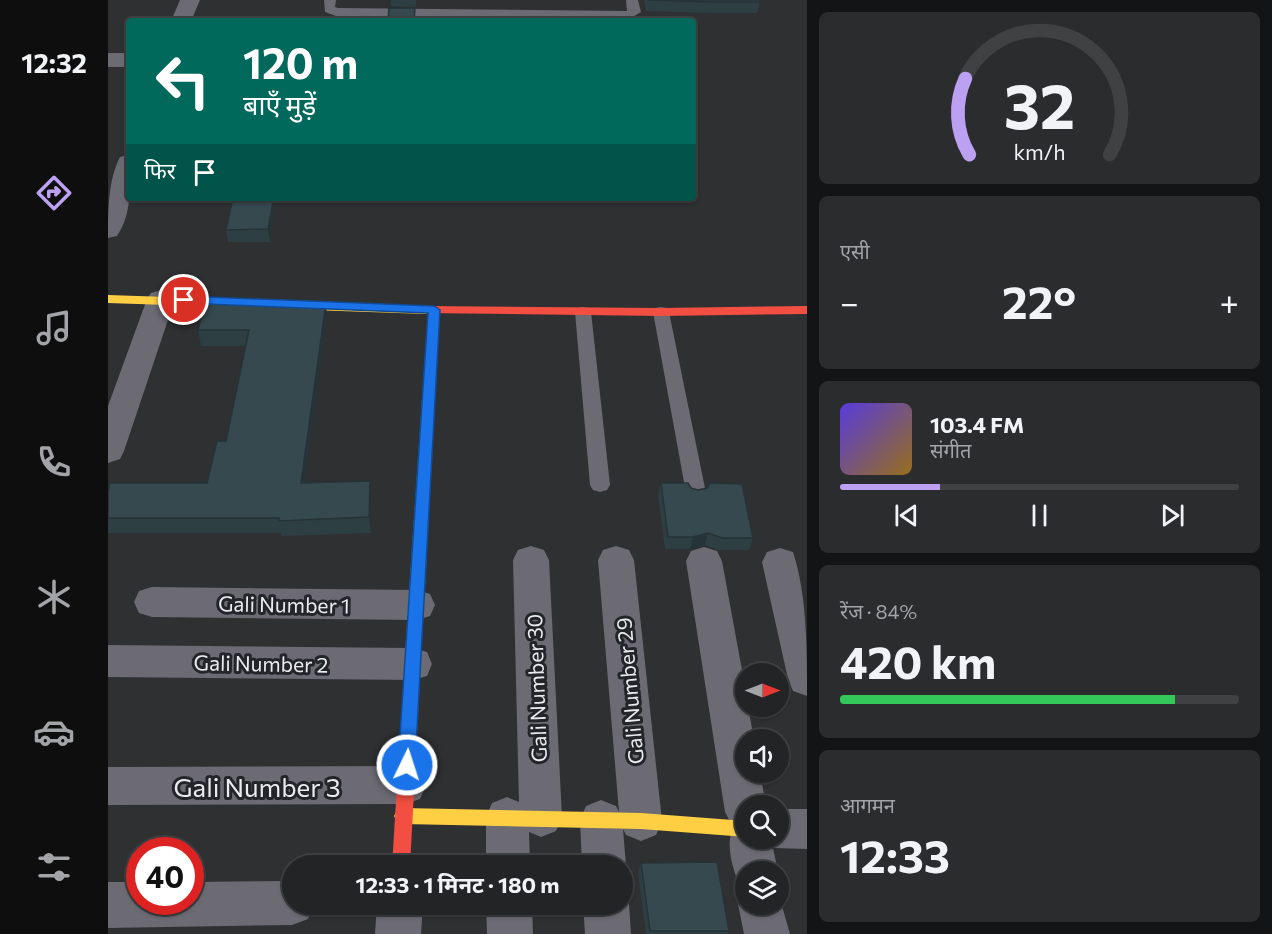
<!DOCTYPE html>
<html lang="hi">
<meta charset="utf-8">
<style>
:root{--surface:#222426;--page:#2a2c2e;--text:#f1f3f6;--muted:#a2a4a7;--line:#3f4143;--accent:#bca0f2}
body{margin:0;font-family:Commissioner,"Noto Sans Devanagari",sans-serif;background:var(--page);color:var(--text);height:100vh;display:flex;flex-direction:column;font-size:22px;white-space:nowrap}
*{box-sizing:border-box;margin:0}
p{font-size:20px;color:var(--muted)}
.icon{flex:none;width:33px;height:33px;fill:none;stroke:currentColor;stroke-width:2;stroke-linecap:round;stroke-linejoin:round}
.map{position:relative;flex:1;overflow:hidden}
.drawer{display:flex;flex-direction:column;gap:12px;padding:12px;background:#131415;width:465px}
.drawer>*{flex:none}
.hud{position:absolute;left:18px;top:18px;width:570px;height:183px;border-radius:6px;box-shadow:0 2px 4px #0004,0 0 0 2px var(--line);background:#00695c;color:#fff;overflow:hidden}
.needle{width:39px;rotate:90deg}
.tools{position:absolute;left:627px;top:663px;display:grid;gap:12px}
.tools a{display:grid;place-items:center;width:54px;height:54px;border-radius:50%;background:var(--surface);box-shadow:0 2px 4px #0004,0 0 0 2px var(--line);font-size:30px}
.speed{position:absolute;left:18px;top:837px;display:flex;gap:12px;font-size:30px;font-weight:700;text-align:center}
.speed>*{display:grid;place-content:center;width:78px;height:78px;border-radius:50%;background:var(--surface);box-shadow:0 2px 4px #0004,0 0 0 2px var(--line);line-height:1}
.speed .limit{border:9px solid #d22;background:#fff;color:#111}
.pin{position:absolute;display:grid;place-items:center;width:51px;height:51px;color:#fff;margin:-26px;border:3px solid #fff;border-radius:50%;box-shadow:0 2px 6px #0007}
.me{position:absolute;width:66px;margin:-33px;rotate:4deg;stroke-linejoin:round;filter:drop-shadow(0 0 4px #0008)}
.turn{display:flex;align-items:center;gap:21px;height:126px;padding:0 18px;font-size:27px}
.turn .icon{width:78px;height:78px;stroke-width:2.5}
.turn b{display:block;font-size:42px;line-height:51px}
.then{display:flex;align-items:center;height:57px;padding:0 18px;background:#0003;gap:12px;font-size:22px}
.big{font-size:45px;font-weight:700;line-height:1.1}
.drawer .card{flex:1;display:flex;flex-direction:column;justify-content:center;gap:9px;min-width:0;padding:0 21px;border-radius:9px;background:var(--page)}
.drawer .dial{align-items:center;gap:0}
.dial svg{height:156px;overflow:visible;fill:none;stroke:var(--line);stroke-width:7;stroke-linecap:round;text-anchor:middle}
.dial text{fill:var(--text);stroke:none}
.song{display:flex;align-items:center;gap:18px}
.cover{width:72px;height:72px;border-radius:9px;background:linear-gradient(135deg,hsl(250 70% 55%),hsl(40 70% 35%))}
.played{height:6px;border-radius:3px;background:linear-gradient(90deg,var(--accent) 25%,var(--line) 25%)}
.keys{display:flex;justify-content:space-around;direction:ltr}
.heat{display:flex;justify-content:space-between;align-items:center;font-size:33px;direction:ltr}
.charge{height:9px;border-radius:4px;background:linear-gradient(90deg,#34c759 84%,var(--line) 0)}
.trip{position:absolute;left:174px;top:855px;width:351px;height:60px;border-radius:30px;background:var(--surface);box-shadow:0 2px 4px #0004,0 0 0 2px var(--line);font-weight:700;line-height:60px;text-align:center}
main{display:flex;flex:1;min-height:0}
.tab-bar{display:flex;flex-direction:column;width:108px;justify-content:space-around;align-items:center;background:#0e0e0f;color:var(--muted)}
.tab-bar .icon{width:42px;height:42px}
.tab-bar .current{color:var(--accent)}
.tab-bar b{font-size:27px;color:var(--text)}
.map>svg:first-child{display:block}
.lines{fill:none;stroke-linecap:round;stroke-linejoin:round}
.lane{fill:#6c6a73;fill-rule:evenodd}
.street{fill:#6c6a73;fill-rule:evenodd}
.fast{fill:#16e098;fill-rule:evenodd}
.slow{fill:#ffcf43;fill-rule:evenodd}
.jam{fill:#f24e42;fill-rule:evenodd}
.wall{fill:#2e3f44}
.shaded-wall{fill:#263337}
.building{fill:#36494f;stroke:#263337;stroke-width:1.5}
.route{fill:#1a73e8;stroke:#114b97;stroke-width:1.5}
.labels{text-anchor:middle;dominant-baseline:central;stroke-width:6;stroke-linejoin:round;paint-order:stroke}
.street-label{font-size:21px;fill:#e9ebee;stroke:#23252a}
.near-street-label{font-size:26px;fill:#e9ebee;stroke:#23252a}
</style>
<main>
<nav class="tab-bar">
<b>12:32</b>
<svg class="icon current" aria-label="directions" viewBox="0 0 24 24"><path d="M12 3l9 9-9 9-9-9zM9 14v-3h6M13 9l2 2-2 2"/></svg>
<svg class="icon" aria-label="music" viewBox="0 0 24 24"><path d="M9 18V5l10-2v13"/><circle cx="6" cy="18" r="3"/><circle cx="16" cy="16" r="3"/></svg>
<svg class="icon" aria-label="phone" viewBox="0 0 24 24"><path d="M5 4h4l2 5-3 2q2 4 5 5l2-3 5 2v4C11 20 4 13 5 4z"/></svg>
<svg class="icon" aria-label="climate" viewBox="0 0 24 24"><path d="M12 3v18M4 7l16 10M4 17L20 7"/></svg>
<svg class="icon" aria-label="car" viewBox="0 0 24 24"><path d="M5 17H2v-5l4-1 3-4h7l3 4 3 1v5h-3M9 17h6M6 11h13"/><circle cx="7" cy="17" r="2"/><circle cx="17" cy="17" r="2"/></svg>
<svg class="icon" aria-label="filters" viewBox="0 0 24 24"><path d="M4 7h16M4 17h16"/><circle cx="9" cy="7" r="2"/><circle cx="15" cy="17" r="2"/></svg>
</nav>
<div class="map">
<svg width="699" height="934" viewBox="0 0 699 934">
<rect width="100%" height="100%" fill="#2e3032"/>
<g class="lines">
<g class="lane">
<path d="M216 0H228L227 7 230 8 519 11 518 0H530L533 12 521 19 228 16 217 12Z"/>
<path d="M475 307 481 308 483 312 502 485 499 490 492 492 485 490 482 485 467 312 469 308Z"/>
<path d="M553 307 559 308 561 312 598 493 595 498 588 500 581 498 578 493 545 312 547 308Z"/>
</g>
<g class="street">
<path d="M72 0H92L83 21H63Z"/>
<rect x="0" y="53" width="21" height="14"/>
<path d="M21 155C21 183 26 211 9 236L0 238C0 211 0 180 12 157Z"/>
<path d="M53 290 63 293 67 299 16 451 12 459 0 463V406L39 299 43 293Z"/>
<path d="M423 546 436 550 441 560 454 817 448 831 433 837 421 832 422 866H378V817L384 803 399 797 411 802 405 560 410 550Z"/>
<path d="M508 546 521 550 526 560 554 821 548 835 533 841 518 835 515 829 518 866 514 874V866H474L472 820 478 806 493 800 508 806 511 812 490 560 495 550Z"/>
<path d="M596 547 609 551 614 561 638 692V706H640L646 740H638V772H652L658 806H638V838H670V809H699V849L665 848 670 872H638V904H670V892L682 934H636L630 904 637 889 632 887C625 869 617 846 625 827L617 812 578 561 583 551Z"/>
<path d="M672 548 685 552C699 595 699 649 699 696L685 691 680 679 654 562 659 552Z"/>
<path d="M44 587 309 590 322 594 327 605 322 616 309 620 44 617 31 613 26 602 31 591Z"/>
<path d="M0 645 305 648 319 652 324 664 319 676 305 680 0 677Z"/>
<path d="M297 766 312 771 318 785 312 799 297 804 0 805V767Z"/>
<path d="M184 881V904H206L200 919 184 925 0 928V882H32V902H82V882Z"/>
<path d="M514 889 521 904 523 934H477L475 904H514Z"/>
<path d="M269 904H315L313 934H267Z"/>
<path d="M378 904H424L425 934H379Z"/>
</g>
<path class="fast" d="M326 306 332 310 315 623 312 627 307 629 302 627 299 623 320 310Z"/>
<g class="slow">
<path d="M0 295 318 306 324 310 318 314 0 303Z"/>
<path d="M295 808 533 813 638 821V837L533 829 295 824 289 822 286 816 289 810Z"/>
</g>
<g class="jam">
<path d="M318 306 553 308 699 306V314L553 316 314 313 312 310Z"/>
<path d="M307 617 312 619 315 623 302 866H284L299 623 302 619Z"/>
</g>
</g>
<g class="wall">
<path d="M283 0H308V7L283 6Z"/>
<path d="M536 0H651L652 2 649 13H602L538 11Z"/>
<path d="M166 214 162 242H120L118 230Z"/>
<path d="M140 300V303L219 319 197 483 263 497V533L173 536V533H0V492L99 483 118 441 138 346H93L90 330Z"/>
<path d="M553 483 583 488 645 538 641 550H611L597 545 582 549H557L550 495Z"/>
<path d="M533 863 621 931 620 934H538L530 873Z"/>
</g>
<g class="shaded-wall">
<path d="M165 202 166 214 162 242 160 229Z"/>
<path d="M218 303 219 319 195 499 193 483Z"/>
<path d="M262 481 263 497V533L261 517Z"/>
<path d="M600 533 597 545 582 549 585 537Z"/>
</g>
<g class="building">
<path d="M540 0H651L652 2H604Z"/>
<path d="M281 8H307L306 21H280Z"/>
<path d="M124 202H165L160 229 118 230Z"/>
<path d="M97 300H140L139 303H218L193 483 262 481 261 517 171 521V518H0V492L2 483H99L109 441H118L141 330H90Z"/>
<path d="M553 483H580L583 488 590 490 599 488 602 483 634 484 645 538H614L600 533 585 537H560Z"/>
<path d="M609 862 621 931H542L533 863Z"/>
</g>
<path class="route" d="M76 296 326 306 332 310 307 765 305 771 299 773 293 771 290 765 320 313 72 303 70 300Z"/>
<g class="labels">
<g class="street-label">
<text transform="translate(176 604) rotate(1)">Gali Number 1</text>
<text transform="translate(153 663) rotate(1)">Gali Number 2</text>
<text transform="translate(428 688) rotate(-92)">Gali Number 30</text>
<text transform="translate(521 691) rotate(-95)">Gali Number 29</text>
</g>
<g class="near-street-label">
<text x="149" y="786">Gali Number 3</text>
</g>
</g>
</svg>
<div class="tools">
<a><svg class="needle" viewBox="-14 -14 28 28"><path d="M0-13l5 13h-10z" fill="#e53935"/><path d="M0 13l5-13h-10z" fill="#a2a4a7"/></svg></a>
<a><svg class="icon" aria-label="sound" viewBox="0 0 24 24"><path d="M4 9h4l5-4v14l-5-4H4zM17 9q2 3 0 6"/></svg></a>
<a><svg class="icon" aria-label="search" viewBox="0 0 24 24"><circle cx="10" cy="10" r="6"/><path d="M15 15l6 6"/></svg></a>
<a><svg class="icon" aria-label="layers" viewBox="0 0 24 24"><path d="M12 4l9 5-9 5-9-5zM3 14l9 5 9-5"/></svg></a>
</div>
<div class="speed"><div class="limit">40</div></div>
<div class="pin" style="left:76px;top:300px;background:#d93025"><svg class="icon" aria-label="arrive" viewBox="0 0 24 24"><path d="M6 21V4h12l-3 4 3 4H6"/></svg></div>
<svg class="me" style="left:299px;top:765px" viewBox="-20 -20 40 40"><circle r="17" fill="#1a73e8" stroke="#fff" stroke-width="3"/><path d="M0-11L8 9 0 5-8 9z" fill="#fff"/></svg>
<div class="trip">12:33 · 1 मिनट · 180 m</div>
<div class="hud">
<div class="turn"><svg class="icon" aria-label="left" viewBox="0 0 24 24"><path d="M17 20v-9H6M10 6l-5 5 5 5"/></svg><div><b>120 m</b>बाएँ मुड़ें</div></div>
<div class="then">फिर<svg class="icon" aria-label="arrive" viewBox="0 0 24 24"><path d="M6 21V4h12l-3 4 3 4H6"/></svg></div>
</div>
</div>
<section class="drawer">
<div class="card dial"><svg viewBox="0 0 100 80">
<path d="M14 69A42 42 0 1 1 86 69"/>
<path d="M14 69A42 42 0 0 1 12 30" stroke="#bca0f2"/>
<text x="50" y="56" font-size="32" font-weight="700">32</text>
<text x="50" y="72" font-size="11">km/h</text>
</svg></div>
<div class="card"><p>एसी</p>
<div class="heat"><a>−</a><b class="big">22°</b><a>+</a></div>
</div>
<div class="card">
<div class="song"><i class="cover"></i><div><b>103.4 FM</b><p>संगीत</p></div></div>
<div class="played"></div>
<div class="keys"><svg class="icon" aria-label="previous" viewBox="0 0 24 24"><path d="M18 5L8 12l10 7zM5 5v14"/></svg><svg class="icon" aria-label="pause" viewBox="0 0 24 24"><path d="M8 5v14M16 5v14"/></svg><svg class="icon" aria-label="next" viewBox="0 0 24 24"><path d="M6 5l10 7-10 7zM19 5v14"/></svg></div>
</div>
<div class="card"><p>रेंज · 84%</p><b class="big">420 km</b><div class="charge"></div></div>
<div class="card"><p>आगमन</p><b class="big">12:33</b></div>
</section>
</main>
